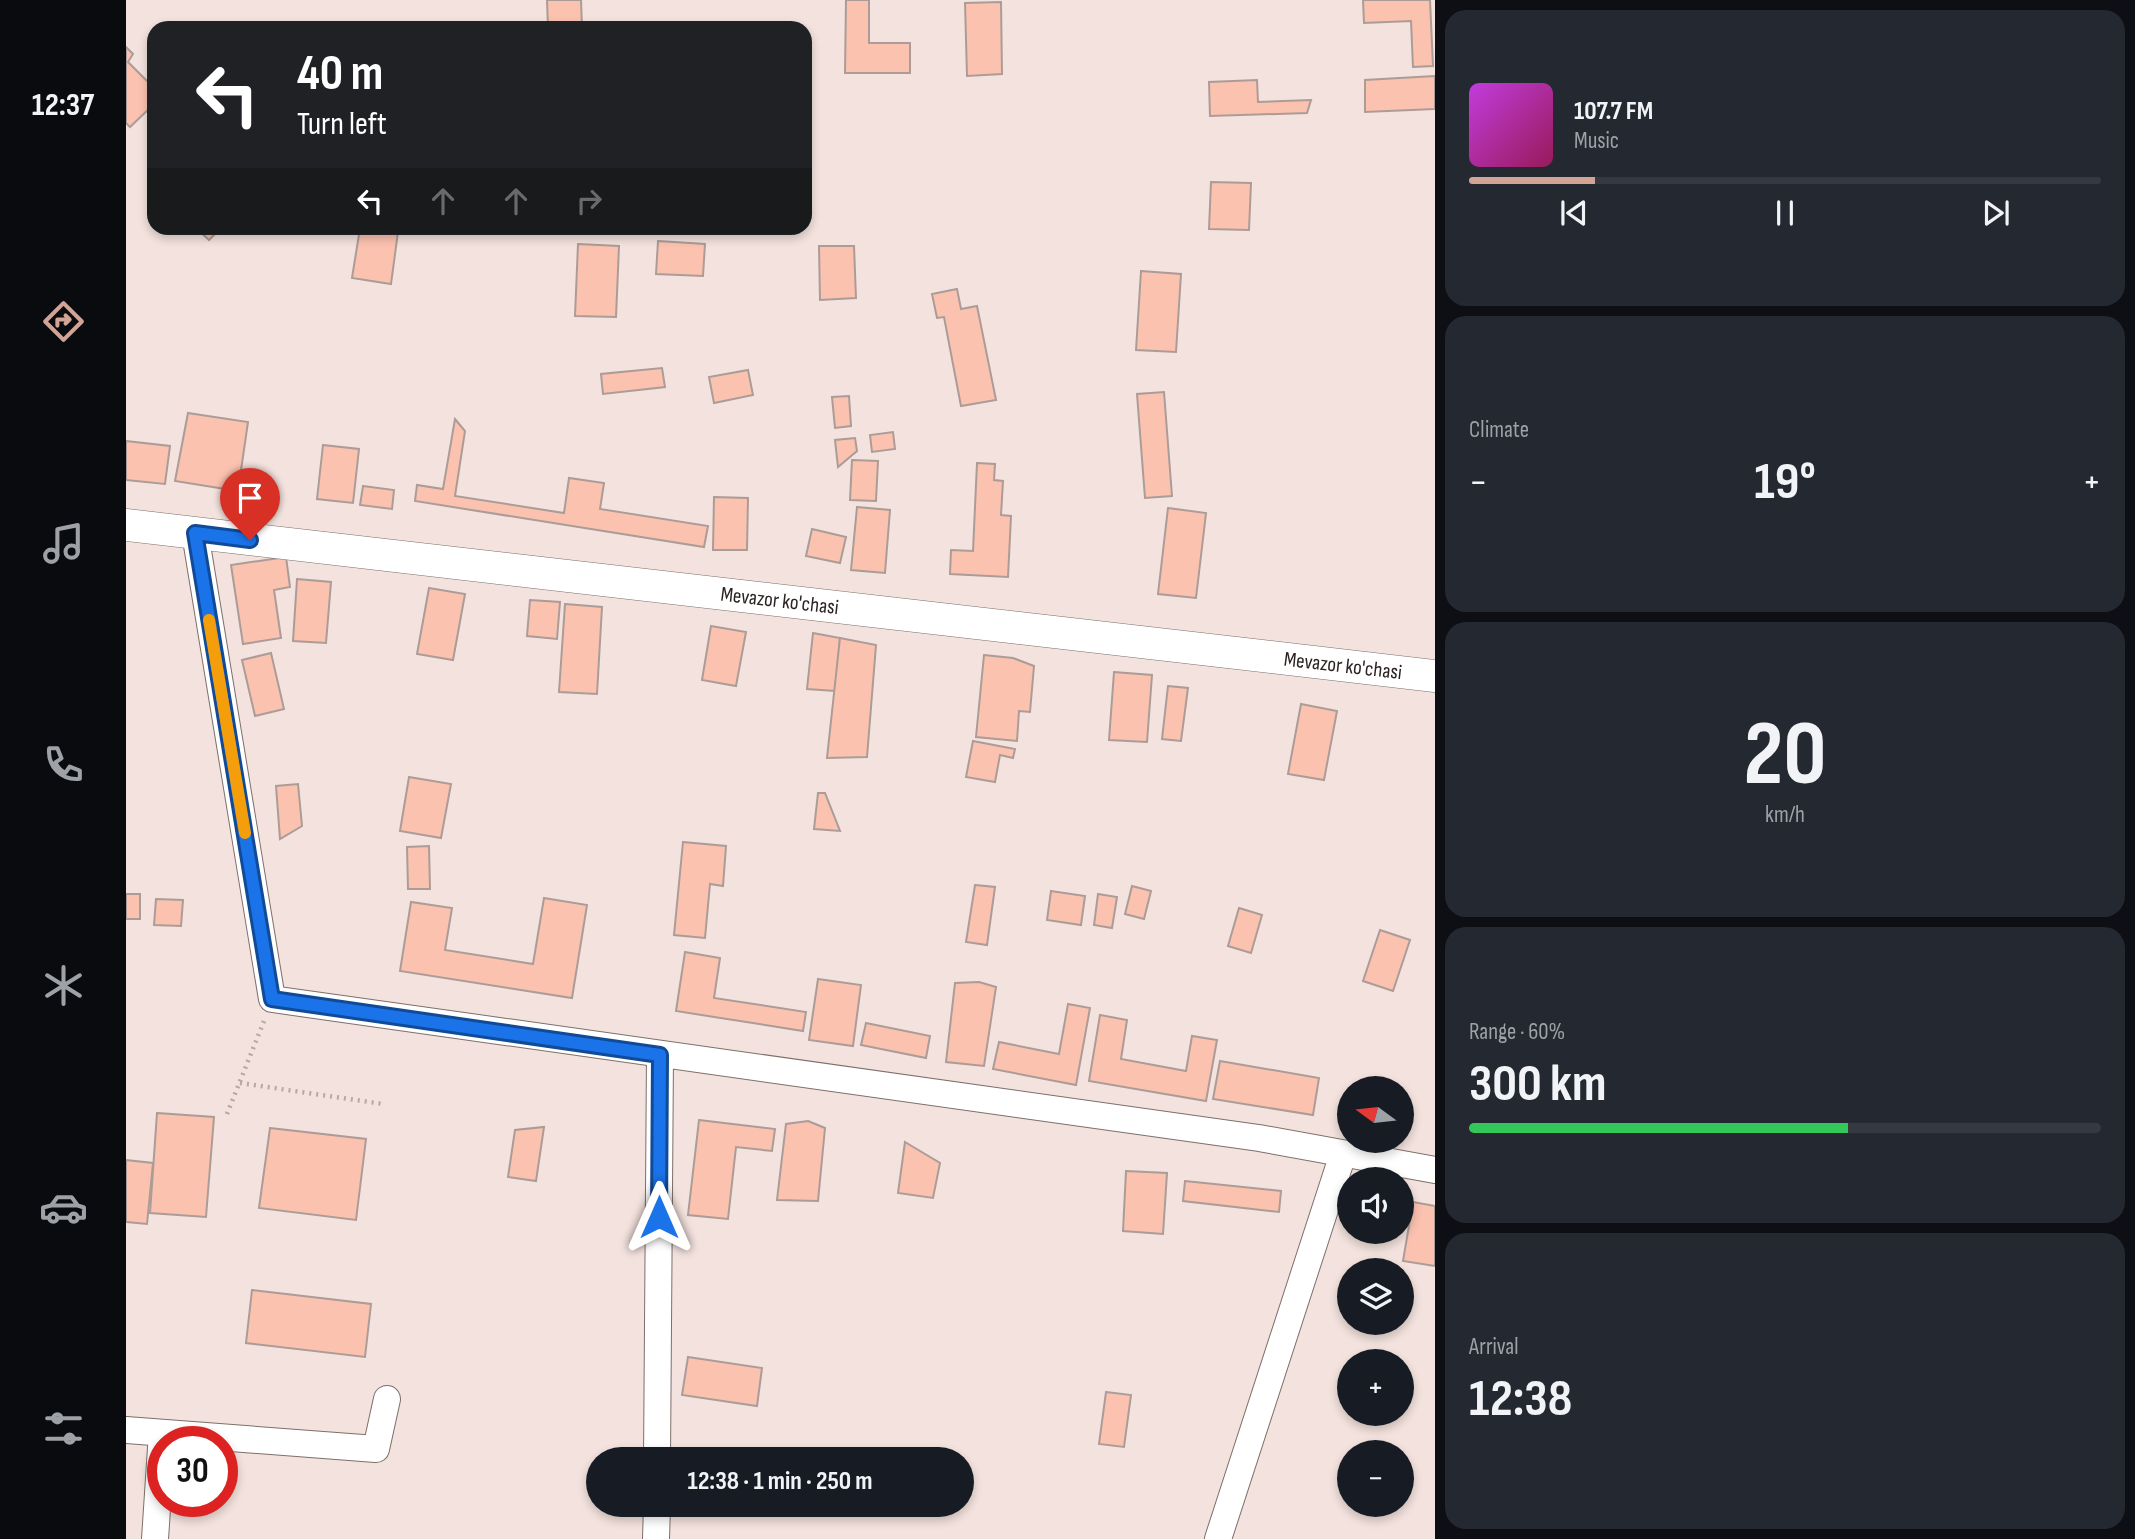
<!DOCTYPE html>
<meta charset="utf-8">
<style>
:root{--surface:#171b24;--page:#242831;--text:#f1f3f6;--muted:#9ea1a6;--line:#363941;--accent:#d2a496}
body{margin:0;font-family:"Sofia Sans Condensed",sans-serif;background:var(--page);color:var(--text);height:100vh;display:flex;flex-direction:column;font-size:26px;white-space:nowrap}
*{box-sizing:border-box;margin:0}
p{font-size:23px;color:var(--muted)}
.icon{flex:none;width:38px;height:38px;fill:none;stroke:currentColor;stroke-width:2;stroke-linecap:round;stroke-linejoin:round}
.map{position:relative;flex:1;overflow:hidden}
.drawer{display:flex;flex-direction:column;gap:10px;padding:10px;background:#0d0f14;width:700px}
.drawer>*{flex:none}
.banner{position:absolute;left:21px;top:21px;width:665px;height:214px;border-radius:21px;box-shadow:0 4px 10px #0003;background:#202124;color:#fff;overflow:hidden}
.needle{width:46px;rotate:285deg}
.fabs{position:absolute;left:1211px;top:1076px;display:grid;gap:14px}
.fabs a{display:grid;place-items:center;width:77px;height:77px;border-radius:50%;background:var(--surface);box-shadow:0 4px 10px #0003;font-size:35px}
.speed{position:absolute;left:21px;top:1426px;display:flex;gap:14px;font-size:35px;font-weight:700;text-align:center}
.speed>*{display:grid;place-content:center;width:91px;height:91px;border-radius:50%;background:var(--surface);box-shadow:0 4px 10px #0003;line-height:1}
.speed .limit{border:10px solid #d22;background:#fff;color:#111}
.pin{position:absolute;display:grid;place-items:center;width:60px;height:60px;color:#fff;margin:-72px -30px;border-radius:50% 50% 50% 0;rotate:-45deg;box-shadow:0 0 7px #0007}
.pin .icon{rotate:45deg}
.me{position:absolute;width:77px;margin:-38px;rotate:0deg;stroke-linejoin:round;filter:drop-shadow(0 0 5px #0008)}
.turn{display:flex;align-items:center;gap:24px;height:147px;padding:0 35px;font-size:32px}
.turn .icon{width:91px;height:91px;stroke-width:2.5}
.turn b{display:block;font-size:49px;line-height:60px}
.lanes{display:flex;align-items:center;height:66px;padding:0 35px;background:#0003;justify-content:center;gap:35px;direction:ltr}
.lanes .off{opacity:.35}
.big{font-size:52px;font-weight:700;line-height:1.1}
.drawer .widget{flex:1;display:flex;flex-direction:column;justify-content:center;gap:10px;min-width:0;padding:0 24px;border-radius:21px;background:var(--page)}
.drawer .dial{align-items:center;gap:0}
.dial b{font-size:91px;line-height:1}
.song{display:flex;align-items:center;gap:21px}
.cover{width:84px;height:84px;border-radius:10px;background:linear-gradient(135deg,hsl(290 70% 55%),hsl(330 70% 35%))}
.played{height:7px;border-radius:4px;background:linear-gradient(90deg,var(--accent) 20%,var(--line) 20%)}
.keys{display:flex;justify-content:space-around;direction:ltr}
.heat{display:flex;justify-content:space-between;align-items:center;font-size:38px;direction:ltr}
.charge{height:10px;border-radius:5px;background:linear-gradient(90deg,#34c759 60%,var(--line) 0)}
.trip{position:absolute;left:460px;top:1447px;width:388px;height:70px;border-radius:35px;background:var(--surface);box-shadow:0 4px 10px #0003;font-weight:700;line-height:70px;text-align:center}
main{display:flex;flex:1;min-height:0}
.tab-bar{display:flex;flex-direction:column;width:126px;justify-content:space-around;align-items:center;background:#090b0e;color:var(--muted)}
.tab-bar .icon{width:49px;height:49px}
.tab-bar .current{color:var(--accent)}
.tab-bar b{font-size:32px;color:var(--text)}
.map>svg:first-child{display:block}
.building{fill:#fcc2b0;stroke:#ac9c97;stroke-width:2}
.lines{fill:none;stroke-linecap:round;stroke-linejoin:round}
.minor-casing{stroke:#7d6f6a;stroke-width:28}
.tertiary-casing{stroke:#7d6f6a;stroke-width:33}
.path{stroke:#b6a8a4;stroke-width:4.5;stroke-dasharray:2 5;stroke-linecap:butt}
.minor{stroke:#fff;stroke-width:26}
.tertiary{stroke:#fff;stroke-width:32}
.route-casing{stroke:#114b97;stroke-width:18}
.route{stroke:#1a73e8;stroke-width:12}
.slow{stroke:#f59e0b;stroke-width:12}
.labels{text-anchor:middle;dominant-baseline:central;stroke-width:6;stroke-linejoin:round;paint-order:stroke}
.street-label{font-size:21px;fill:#2a2321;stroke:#f3e2dd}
</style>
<main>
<nav class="tab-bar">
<b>12:37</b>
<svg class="icon current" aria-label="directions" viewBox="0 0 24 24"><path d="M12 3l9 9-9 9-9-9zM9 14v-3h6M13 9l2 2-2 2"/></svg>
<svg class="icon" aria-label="music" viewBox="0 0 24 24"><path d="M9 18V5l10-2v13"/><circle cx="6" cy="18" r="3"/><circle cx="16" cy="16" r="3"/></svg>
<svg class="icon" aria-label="phone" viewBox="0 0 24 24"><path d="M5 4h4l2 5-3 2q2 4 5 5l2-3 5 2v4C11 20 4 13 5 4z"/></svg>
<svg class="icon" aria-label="climate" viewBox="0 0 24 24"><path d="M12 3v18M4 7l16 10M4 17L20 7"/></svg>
<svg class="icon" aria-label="car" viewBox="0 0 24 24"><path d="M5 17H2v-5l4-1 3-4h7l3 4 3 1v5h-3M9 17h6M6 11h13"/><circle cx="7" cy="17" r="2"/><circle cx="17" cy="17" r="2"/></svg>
<svg class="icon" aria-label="filters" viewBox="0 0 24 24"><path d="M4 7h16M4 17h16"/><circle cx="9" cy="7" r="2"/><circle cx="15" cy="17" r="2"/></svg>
</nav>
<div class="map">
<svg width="1309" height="1539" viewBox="0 0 1309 1539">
<rect width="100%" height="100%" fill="#f3e2dd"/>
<g class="building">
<path d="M421 0H455L456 28H422Z"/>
<path d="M720 0H743V43H784V73H719Z"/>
<path d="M1237 0H1304L1307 66 1287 67 1285 21 1238 23Z"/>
<path d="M875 2 876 74 841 76 839 3Z"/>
<path d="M0 47 7 54 2 62 28 88V104L4 127 0 123Z"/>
<path d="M1309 76V109L1239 112V80Z"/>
<path d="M1131 80 1132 102 1185 100 1181 113 1084 116 1083 82Z"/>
<path d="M1085 182 1125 183 1123 230 1083 229Z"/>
<path d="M70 228H95L83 240Z"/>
<path d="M234 228 272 232 265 284 226 278Z"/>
<path d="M532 241 579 244 577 276 530 274Z"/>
<path d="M452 244 493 246 490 317 449 316Z"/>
<path d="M693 246H728L730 298 694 300Z"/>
<path d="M1015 271 1055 274 1050 352 1010 350Z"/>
<path d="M831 289 835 309 851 306 870 400 835 406 818 317 811 318 806 294Z"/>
<path d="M536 368 539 387 477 394 475 374Z"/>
<path d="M622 370 627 395 588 403 583 377Z"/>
<path d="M1038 392 1046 496 1019 498 1011 394Z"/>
<path d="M723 396 725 426 709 428 706 397Z"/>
<path d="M62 413 122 422 112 491 49 481Z"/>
<path d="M329 419 339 431 329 496 438 513 443 478 478 483 474 509 582 526 578 547 289 501 291 485 317 489Z"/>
<path d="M767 432 769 449 746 452 744 435Z"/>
<path d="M729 438 731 451 712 467 709 440Z"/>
<path d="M0 441 44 446 39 484 0 480Z"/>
<path d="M197 445 233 449 227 503 191 499Z"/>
<path d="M726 460 752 461 750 501 724 500Z"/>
<path d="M851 463 869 464 868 480 877 481 875 515 885 516 882 577 824 574 825 550 847 551Z"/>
<path d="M237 486 268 490 266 509 234 505Z"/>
<path d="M588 497 622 498 621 550H587Z"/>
<path d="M731 507 764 510 759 573 725 570Z"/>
<path d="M1042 508 1080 513 1070 598 1032 594Z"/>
<path d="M686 529 720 537 714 563 680 556Z"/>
<path d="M160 557 164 587 148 590 155 638 117 644 105 565Z"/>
<path d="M171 579 205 582 200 643 167 641Z"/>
<path d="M303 588 339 594 327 660 291 654Z"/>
<path d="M404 600 434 602 431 639 401 636Z"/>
<path d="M439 604 476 607 471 694 433 692Z"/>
<path d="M585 626 620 632 610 686 576 680Z"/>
<path d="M687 633 714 638 709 691 681 689Z"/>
<path d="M714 638 750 645 741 757 701 758Z"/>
<path d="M145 653 158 709 129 716 116 660Z"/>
<path d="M858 655 887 658 908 666 904 712 893 711 891 741 850 737Z"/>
<path d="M988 672 1026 675 1021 742 983 740Z"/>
<path d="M1042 686 1062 688 1055 741 1036 739Z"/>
<path d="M1175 704 1211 711 1198 780 1162 774Z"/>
<path d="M847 741 889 749 887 758 874 755 869 782 840 777Z"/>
<path d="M283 777 325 784 315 838 274 831Z"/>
<path d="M172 784 176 826 154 839 150 786Z"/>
<path d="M692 793H699L714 831 688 829Z"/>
<path d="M557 842 600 846 597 886 584 884 579 938 548 935Z"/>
<path d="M303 846 304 889H282L281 847Z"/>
<path d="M849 885 869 887 861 945 840 942Z"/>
<path d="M1006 886 1025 891 1018 919 999 914Z"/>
<path d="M925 891 959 896 955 925 921 920Z"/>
<rect x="0" y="894" width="14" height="25"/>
<path d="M972 894 991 897 986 928 968 925Z"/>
<path d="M418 898 461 905 446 998 274 971 285 902 326 908 319 950 407 964Z"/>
<path d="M30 899 57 900 55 926 28 925Z"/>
<path d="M1113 908 1136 915 1125 953 1102 946Z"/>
<path d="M1254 930 1284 940 1267 991 1237 981Z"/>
<path d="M559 952 594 958 588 998 680 1012 677 1031 550 1011Z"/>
<path d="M692 979 735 985 727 1046 683 1040Z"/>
<path d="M853 982 870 987 858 1066 820 1062 829 983Z"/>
<path d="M942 1004 964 1008 950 1085 867 1069 873 1042 933 1054Z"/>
<path d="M974 1015 1001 1020 995 1059 1060 1071 1066 1036 1091 1040 1080 1101 963 1081Z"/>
<path d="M740 1023 804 1036 800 1058 735 1045Z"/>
<path d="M1094 1061 1193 1078 1187 1115 1087 1099Z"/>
<path d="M31 1113 88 1117 80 1217 24 1213Z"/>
<path d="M573 1120 649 1129 646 1151 610 1147 602 1219 562 1215Z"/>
<path d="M682 1121 699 1128 692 1201 651 1200 660 1124Z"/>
<path d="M418 1127 410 1181 382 1177 389 1130Z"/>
<path d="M144 1128 240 1139 230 1220 133 1208Z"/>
<path d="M779 1142 814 1163 807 1198 772 1193Z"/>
<path d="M0 1160 27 1163 21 1224 0 1222Z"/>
<path d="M1000 1171 1041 1173 1037 1234 997 1231Z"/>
<path d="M1059 1181 1155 1191 1153 1212 1057 1201Z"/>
<path d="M1287 1202 1309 1206V1266L1277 1261Z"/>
<path d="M126 1290 245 1304 239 1357 120 1343Z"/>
<path d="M562 1357 636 1368 631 1406 556 1395Z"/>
<path d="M980 1392 1005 1395 998 1447 973 1444Z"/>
</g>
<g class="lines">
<g class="minor-casing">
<g id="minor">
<path d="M69 533 146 999 1133 1138 1309 1170"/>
<path d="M0 1430 250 1449 261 1399"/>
<path d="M531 1460 534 1055"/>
<path d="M29 1539 36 1433"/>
<path d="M530 1539 531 1505"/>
<path d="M1092 1539 1217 1154"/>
</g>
</g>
<g class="tertiary-casing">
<g id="tertiary">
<path id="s1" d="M0 525 1309 676"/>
</g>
</g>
<g class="path">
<path d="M114 1083 257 1104"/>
<path d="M101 1114 138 1021"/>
</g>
<use href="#minor" class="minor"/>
<use href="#tertiary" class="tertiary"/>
</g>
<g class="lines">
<g class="route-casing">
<path id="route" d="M124 540 69 533 146 999 534 1055 533 1217"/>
</g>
<use href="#route" class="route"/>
<path class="slow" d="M83 620 119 833"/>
</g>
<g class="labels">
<g class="street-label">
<text stroke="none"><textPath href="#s1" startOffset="658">Mevazor ko'chasi</textPath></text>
<text stroke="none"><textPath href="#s1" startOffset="1225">Mevazor ko'chasi</textPath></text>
</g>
</g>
</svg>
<div class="fabs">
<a><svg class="needle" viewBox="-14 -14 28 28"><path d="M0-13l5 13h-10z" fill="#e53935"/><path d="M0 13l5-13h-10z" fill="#9ea1a6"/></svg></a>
<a><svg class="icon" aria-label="sound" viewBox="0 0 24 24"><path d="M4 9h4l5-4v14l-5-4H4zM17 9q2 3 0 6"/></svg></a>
<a><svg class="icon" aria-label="layers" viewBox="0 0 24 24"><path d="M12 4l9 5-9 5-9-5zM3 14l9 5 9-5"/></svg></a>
<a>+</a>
<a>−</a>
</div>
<div class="speed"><div class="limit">30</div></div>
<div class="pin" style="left:124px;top:540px;background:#d93025"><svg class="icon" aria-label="arrive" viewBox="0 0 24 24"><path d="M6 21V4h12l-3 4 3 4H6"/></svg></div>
<svg class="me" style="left:533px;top:1217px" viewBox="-20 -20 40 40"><path d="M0-17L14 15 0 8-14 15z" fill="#1a73e8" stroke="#fff" stroke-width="4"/></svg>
<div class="trip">12:38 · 1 min · 250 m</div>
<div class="banner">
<div class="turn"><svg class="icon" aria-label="left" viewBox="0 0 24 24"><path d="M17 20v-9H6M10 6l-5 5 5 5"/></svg><div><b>40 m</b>Turn left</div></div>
<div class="lanes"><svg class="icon" aria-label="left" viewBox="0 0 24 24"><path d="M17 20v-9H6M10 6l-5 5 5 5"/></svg><svg class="icon off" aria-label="ahead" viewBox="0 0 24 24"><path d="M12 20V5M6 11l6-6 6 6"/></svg><svg class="icon off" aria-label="ahead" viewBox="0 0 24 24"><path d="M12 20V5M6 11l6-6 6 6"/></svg><svg class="icon off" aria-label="right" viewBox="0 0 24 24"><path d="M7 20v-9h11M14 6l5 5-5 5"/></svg></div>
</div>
</div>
<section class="drawer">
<div class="widget">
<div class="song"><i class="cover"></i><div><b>107.7 FM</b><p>Music</p></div></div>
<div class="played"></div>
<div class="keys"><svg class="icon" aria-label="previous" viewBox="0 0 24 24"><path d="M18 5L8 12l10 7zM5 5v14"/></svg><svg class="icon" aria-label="pause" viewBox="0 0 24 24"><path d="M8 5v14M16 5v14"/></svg><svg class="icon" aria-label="next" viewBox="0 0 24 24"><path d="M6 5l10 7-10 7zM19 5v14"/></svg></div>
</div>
<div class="widget"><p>Climate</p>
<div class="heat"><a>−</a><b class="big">19°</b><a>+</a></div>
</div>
<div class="widget dial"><b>20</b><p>km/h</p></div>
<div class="widget"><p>Range · 60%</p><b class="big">300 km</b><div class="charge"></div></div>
<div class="widget"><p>Arrival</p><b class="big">12:38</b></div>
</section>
</main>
